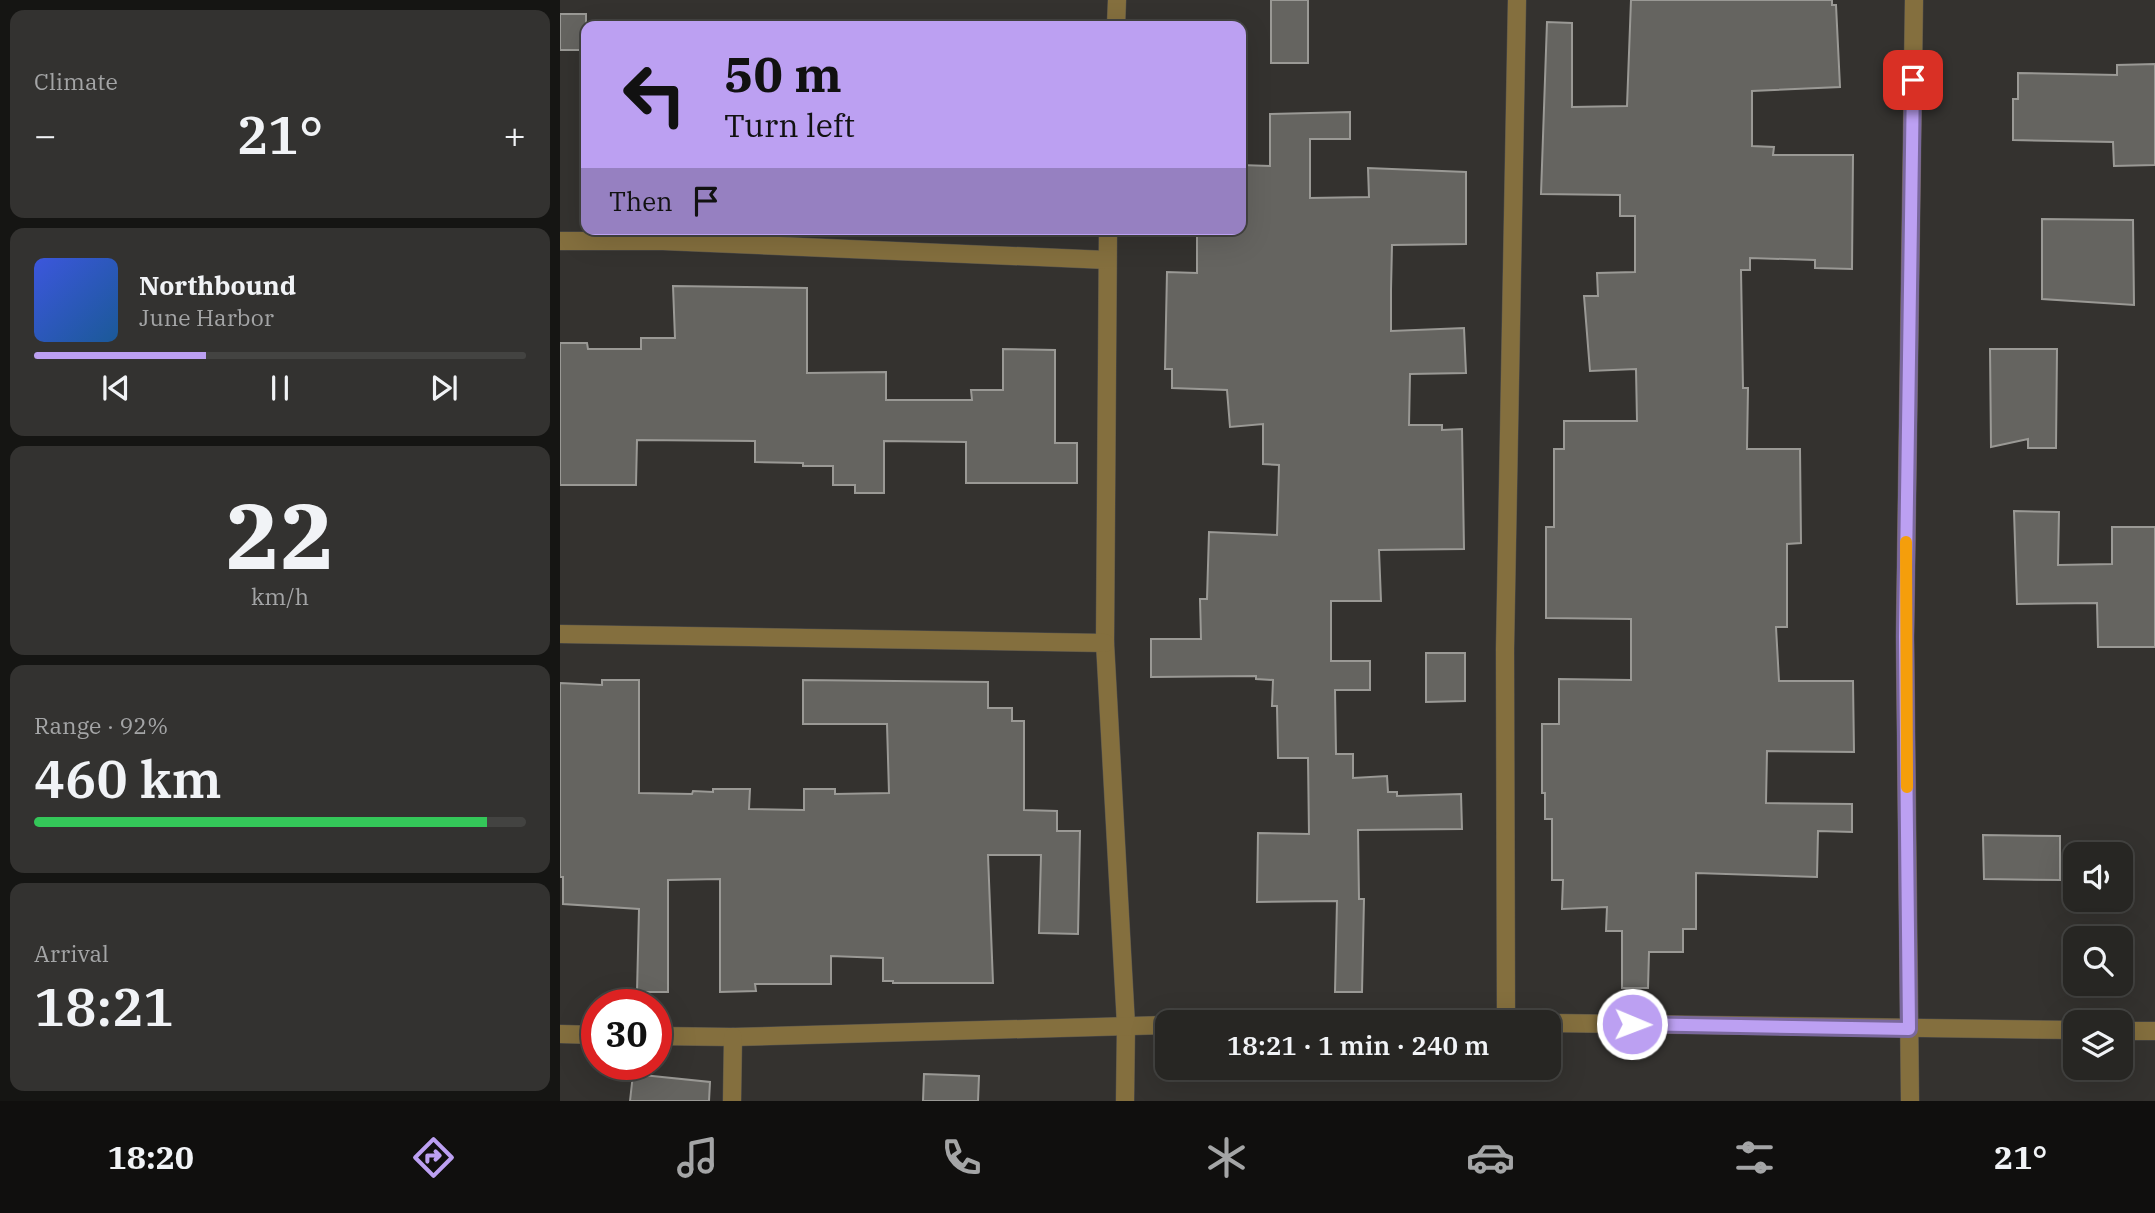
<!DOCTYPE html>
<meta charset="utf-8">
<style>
:root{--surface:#272623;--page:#333230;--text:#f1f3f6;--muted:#a4a5a6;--line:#434341;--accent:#bca0f2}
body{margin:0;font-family:"IBM Plex Serif",serif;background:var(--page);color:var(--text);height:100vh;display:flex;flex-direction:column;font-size:26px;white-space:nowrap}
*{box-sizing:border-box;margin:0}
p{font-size:23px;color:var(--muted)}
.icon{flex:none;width:38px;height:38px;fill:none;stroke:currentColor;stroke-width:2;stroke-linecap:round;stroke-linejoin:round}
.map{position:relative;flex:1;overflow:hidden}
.panel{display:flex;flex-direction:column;gap:10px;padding:10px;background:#151513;width:560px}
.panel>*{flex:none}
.hud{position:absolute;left:21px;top:21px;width:665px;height:214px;border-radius:14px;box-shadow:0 7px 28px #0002,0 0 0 2px var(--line);background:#bca0f2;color:#111;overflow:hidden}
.fabs{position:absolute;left:1503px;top:842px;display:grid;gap:14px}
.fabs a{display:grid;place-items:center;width:70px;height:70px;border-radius:14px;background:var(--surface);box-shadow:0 7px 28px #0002,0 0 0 2px var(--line);font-size:35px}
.speed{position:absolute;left:21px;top:989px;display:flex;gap:14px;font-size:35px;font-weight:700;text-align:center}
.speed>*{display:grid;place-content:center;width:91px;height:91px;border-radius:50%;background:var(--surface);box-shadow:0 7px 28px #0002,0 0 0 2px var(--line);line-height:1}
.speed .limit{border:10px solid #d22;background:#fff;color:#111}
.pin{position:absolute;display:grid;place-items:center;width:60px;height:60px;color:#fff;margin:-30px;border-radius:14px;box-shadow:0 4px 10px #0006}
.me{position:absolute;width:77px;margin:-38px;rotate:91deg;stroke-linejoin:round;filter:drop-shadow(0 0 5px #0008)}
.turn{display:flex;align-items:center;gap:24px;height:147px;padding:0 28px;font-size:32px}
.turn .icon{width:91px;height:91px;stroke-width:2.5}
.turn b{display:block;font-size:49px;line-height:60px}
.then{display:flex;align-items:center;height:66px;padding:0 28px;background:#0003;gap:14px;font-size:26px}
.big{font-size:52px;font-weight:600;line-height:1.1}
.panel .widget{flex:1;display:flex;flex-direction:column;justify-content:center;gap:10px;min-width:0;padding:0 24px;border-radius:14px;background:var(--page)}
.panel .dial{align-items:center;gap:0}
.dial b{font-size:91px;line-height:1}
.song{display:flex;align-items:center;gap:21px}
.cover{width:84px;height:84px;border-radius:10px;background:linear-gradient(135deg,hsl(230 70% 55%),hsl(210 70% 35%))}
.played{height:7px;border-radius:4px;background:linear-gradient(90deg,var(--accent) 35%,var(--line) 35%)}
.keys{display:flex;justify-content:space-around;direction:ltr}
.heat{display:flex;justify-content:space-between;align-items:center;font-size:38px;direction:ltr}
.charge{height:10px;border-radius:5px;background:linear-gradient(90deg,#34c759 92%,var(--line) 0)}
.trip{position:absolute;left:595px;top:1010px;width:406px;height:70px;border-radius:14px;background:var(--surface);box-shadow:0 7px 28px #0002,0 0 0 2px var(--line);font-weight:600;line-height:70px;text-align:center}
.dock{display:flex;height:112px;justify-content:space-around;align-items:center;background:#100f0e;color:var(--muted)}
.dock .icon{width:49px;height:49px}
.dock .selected{color:var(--accent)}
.dock b{font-size:32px;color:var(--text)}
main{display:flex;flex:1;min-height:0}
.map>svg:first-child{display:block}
.building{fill:#656460;stroke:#9a9995;stroke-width:2}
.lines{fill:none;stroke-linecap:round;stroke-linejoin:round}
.minor-casing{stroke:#52504d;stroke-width:19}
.minor{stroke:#846f3e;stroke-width:18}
.route-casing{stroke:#7a689d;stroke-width:18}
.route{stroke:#bca0f2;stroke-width:12}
.slow{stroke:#f59e0b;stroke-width:12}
</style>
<main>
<section class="panel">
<div class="widget"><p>Climate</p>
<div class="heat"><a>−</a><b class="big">21°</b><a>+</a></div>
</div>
<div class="widget">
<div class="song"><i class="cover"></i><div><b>Northbound</b><p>June Harbor</p></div></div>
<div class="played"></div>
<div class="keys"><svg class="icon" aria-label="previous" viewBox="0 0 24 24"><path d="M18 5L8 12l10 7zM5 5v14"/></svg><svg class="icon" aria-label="pause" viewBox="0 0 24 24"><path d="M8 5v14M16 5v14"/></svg><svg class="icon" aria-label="next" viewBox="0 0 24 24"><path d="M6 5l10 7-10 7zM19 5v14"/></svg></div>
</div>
<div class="widget dial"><b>22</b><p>km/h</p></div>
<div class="widget"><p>Range · 92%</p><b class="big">460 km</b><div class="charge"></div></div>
<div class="widget"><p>Arrival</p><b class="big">18:21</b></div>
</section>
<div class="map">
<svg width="1595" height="1101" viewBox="0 0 1595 1101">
<rect width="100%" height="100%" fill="#34322f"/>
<g class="building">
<rect x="711" y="0" width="37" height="63"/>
<path d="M1071 0H1272V5H1276L1280 87 1192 91V146L1214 147 1213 155H1293L1292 269 1255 268V260L1190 258V270H1181L1183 388H1188L1187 449H1240L1241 543 1227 544V627H1216L1219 681H1293L1294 752 1207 751 1206 803 1292 804V832L1258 831 1257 877 1136 873V929H1123V952H1089L1088 988H1062V931H1046L1047 907 1002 909 1003 880H992V819H985V793H982V724H999V679L1071 680V619L986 618V527H994V449H1004V421H1077L1076 369 1030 371 1024 296H1038L1037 273 1075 272V216H1060V195L981 194 987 22 1012 23V107L1067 106Z"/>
<rect x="0" y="14" width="26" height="36"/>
<path d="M1595 64V165L1554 166 1553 142 1453 140V99H1458V73L1557 75V65Z"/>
<path d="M790 112V139H750V198L809 197 808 168 906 172V244L832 245 831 290V331L904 328 906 373 850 374 849 425H882V430L902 429 904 549 819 550 821 601H771V661H810V690H775L776 754H793V778L827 776 828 792H837V796L901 794 902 829 798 830 799 899H804L802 992H775L777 901 697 902 698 833 749 834 748 758H718L717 706H712L713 680 696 679V676L591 677V639H641L640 599H647L649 532 717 535 719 465 703 464V424L670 427 667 390 612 388V369H605L607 272 637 273V229H681V165L710 166V114Z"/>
<path d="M1482 219 1573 220 1574 305 1482 299Z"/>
<path d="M113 286 247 288V373L326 372V400H412L411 390H443V349L495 350V443H517V483H406V442L324 441V493H295V485H273V466H243V463L195 462V441L77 440 76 485H0V343H27L28 349H81V338H115Z"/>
<path d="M1430 349H1497L1496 448H1468V439L1431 447Z"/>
<path d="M1454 511 1499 512 1498 565 1552 564V527H1595V647H1538L1537 603 1457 604Z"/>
<path d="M866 653H905V701L866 702Z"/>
<path d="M42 680H79V793L132 794 133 791 153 792V789H190L189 809 244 810V789H275V794L329 793 327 724H243V680L428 682V708H452V721H464V810L497 811V831H520L518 934 479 933 481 855H428L433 983H333V981H323V958L271 956V984H195L196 991 160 992V879L108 880V992H77L79 909 3 904V877H0V683L42 685Z"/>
<path d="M1423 835 1500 836V880L1424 879Z"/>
<path d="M73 1074 150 1082 149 1101H70Z"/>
<path d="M364 1074 419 1076 418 1101H363Z"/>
</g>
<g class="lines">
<g class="minor-casing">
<g id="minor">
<path d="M556 26 557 0"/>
<path d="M548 229 545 643 566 1025 565 1101"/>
<path d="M0 241H103L547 260"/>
<path d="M0 634 545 643"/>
<path d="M946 1022 945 649 957 0"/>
<path d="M989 1023 1516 1030"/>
<path d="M1561 1031H1595"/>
<path d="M0 1034 37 1035"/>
<path d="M96 1036 173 1037 607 1025"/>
<path d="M172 1101 173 1037"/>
<path d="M1350 1101 1345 637 1354 0"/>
</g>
</g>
<use href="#minor" class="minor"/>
</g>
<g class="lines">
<g class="route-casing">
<path id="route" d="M1072 1024 1349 1029 1345 637 1353 80"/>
</g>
<use href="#route" class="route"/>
<path class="slow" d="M1346 542 1347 787"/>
</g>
</svg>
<div class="fabs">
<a><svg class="icon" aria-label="sound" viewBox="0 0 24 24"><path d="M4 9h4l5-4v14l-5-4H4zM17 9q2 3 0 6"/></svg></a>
<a><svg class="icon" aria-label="search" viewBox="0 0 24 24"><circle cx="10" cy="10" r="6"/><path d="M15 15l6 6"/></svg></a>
<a><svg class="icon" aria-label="layers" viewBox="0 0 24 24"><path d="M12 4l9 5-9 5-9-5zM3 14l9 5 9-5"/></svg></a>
</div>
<div class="speed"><div class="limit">30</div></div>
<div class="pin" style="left:1353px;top:80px;background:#d93025"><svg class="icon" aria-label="arrive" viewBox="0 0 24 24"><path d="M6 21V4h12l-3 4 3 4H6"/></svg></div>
<svg class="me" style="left:1072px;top:1024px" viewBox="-20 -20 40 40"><circle r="17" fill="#bca0f2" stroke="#fff" stroke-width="3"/><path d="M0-11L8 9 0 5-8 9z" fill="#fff"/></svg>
<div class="trip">18:21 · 1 min · 240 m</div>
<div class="hud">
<div class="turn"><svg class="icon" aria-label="left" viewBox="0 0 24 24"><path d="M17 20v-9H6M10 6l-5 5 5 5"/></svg><div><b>50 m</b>Turn left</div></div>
<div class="then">Then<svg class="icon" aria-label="arrive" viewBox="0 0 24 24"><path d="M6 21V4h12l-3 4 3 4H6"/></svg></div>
</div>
</div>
</main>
<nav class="dock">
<b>18:20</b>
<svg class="icon selected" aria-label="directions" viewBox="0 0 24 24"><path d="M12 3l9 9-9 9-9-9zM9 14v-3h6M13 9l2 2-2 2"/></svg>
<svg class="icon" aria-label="music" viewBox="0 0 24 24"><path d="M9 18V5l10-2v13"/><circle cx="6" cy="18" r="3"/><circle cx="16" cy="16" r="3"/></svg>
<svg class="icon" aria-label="phone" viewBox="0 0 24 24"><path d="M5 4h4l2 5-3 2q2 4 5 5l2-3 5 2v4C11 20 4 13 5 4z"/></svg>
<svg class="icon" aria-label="climate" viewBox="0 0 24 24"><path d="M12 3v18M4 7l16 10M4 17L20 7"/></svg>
<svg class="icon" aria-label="car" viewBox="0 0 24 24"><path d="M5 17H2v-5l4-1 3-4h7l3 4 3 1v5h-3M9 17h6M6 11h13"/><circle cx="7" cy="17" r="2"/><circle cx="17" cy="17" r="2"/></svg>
<svg class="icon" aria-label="filters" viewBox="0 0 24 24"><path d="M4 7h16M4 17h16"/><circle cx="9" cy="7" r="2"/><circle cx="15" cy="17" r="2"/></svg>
<b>21°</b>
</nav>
